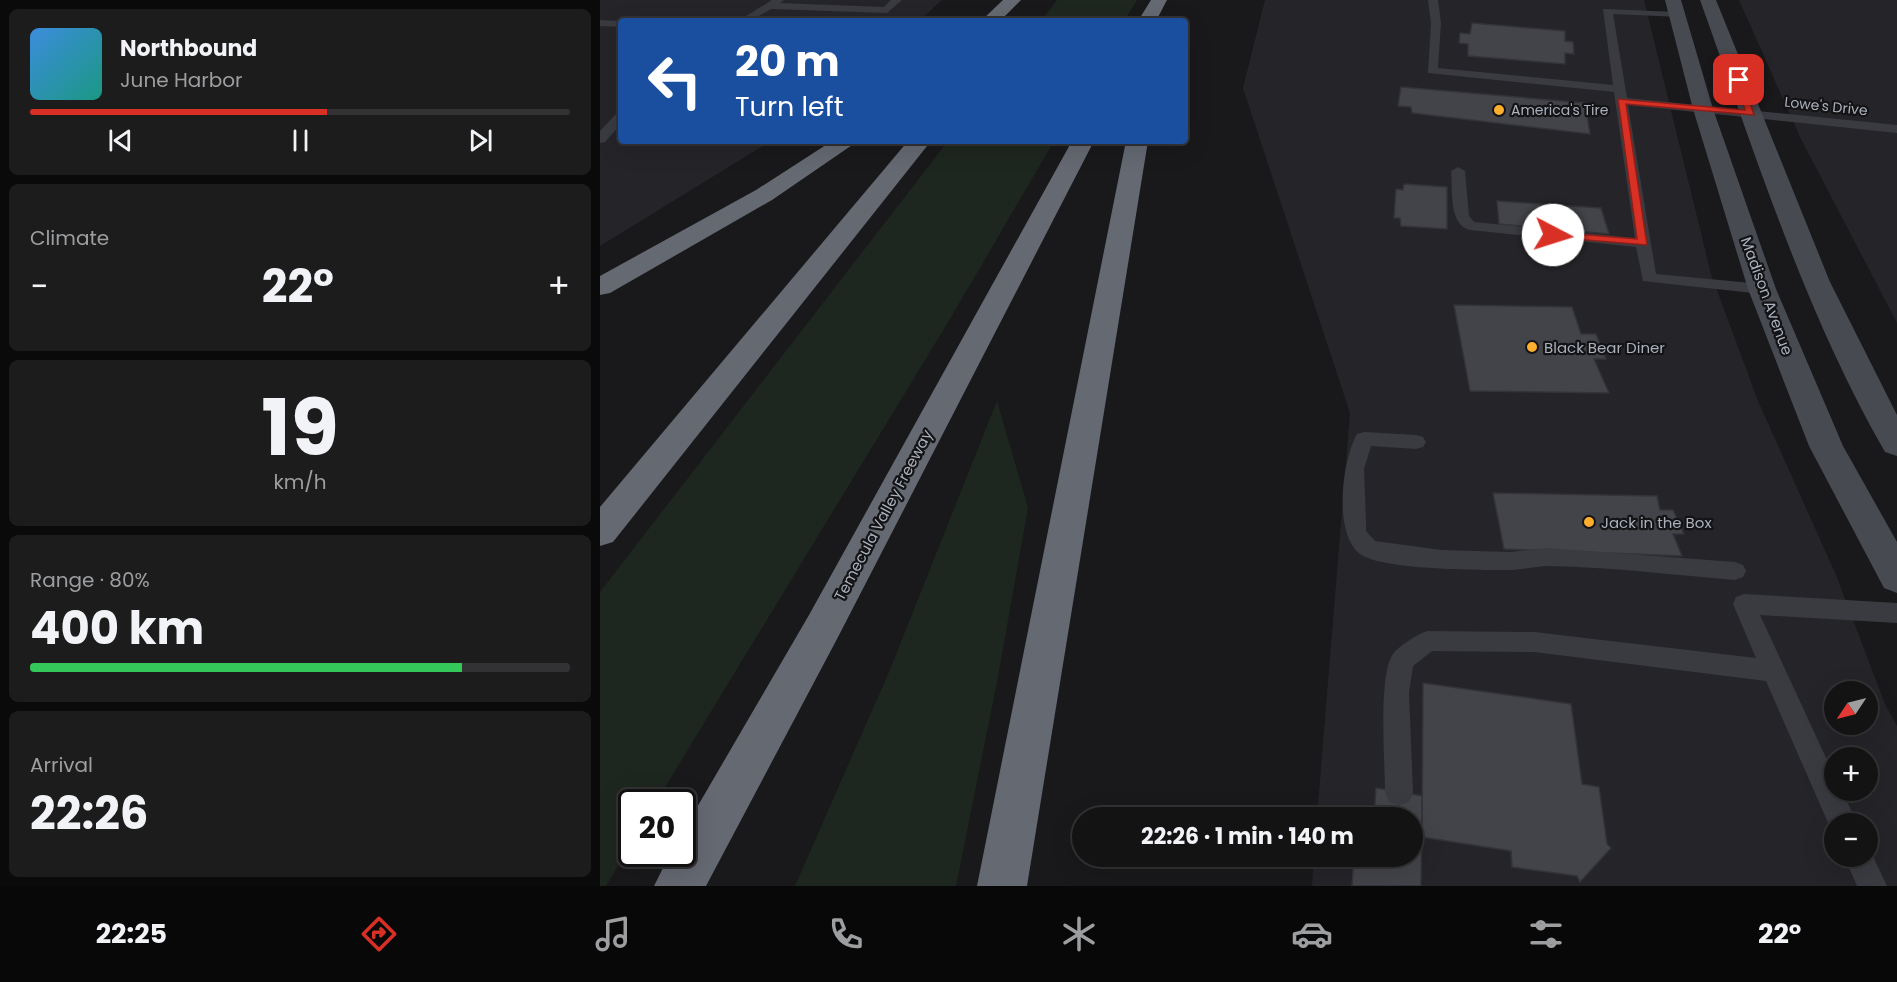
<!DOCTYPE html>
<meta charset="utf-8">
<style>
:root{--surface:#131314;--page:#1c1c1d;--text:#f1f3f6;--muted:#9d9ea0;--line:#323234;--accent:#d93025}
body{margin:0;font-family:Poppins,sans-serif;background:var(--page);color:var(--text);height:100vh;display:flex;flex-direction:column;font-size:22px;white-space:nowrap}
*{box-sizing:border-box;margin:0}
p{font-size:20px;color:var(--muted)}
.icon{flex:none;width:33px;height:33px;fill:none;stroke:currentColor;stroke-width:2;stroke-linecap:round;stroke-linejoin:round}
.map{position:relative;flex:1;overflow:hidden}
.panel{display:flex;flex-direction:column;gap:9px;padding:9px;background:#0a0a0b;width:600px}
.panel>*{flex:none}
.guide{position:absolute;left:18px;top:18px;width:570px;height:126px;border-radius:6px;box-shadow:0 6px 24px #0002,0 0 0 2px var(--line);background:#1a4fa0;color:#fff;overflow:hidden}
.needle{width:39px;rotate:235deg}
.fabs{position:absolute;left:1224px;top:681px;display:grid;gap:12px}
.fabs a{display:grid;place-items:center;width:54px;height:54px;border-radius:50%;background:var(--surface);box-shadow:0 6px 24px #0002,0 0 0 2px var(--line);font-size:30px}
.speed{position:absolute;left:18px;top:789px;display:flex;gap:12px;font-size:30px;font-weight:700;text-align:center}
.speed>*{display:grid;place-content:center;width:78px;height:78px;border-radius:50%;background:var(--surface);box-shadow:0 6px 24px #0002,0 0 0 2px var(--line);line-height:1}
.speed .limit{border:3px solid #111;border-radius:9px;background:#fff;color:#111}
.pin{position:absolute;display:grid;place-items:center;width:51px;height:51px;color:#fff;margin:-26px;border-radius:12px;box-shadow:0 3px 9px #0006}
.me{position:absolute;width:66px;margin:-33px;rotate:95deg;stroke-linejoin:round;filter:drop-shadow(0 0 4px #0008)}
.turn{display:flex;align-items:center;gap:21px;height:126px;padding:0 18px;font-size:27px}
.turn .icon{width:78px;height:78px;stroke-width:2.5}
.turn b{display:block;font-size:42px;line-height:51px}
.big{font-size:45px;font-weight:700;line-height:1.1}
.panel .tile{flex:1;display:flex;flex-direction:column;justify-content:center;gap:9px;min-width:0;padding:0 21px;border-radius:9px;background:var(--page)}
.panel .dial{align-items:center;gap:0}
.dial b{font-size:78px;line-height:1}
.song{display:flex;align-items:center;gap:18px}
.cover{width:72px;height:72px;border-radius:9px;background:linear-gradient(135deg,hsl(210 70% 55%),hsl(170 70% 35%))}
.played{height:6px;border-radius:3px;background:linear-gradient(90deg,var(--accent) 55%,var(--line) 55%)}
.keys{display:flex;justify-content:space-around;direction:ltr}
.heat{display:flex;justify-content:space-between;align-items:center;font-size:33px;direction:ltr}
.charge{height:9px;border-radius:4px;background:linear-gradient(90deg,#34c759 80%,var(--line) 0)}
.trip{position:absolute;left:472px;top:807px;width:351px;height:60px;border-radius:30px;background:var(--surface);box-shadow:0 6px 24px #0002,0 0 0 2px var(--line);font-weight:700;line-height:60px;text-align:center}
.dock{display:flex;height:96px;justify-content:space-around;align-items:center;background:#080808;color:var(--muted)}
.dock .icon{width:42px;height:42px}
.dock .selected{color:var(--accent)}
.dock b{font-size:27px;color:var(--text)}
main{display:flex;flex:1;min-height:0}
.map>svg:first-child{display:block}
.built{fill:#252529;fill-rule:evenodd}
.green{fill:#1e271f}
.building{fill:#434449;stroke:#333338;stroke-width:1.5}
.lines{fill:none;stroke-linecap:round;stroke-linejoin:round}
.lane{fill:#393b41;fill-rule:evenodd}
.secondary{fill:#474a51;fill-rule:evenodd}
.highway{fill:#656972;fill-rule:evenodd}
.route{fill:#d93025;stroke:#8d1f18;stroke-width:1.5}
.poi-dot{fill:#ffaf2d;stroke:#141416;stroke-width:2}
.labels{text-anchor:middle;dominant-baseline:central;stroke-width:4.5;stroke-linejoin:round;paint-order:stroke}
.far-street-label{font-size:14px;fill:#aab0bc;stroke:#141416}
.far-poi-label{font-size:14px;fill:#aab0bc;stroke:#141416;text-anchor:start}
.street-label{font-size:15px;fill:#aab0bc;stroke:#141416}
.poi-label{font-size:15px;fill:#aab0bc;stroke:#141416;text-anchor:start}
</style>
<main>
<section class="panel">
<div class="tile">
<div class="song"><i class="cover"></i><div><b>Northbound</b><p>June Harbor</p></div></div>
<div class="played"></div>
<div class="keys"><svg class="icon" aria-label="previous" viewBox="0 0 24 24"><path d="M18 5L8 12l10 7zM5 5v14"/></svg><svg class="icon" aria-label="pause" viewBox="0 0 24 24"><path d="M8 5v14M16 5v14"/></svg><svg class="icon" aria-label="next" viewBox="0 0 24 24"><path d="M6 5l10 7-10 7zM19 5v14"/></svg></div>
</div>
<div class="tile"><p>Climate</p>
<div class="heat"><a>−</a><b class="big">22°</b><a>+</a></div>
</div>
<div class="tile dial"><b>19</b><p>km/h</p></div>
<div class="tile"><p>Range · 80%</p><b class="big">400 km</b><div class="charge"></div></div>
<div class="tile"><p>Arrival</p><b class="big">22:26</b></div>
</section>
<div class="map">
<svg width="1297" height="886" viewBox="0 0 1297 886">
<rect width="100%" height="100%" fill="#19191b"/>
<g class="built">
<path d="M0 0H342L319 21H21V141H171L0 246Z"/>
<path d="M665 0H1044L1111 274 1158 401 1236 575 1285 704 1297 726V886H712L714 857 813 856V818L717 817 750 413 643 88ZM1234 692H1268V724H1234ZM1234 758H1268V790H1234ZM1234 824H1268V856H1234Z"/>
<path d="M1139 0H1297V323L1201 139Z"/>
</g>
<g class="green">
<path d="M457 0H537L524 21H441Z"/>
<path d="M348 141H454L350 319 56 802H32L31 843 6 886H0V592Z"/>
<path d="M397 401 428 508 397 682 356 886H195L289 672Z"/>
</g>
<g class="building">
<path d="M872 23 965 31V41L973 42 974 54 965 53V64L868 56V44L859 43 860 33 870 34Z"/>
<path d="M801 87 985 103 990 134 812 113 811 107 798 106Z"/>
<path d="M804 184 847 187V229L801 226 800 218H794L796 189 803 190Z"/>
<path d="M897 201 1001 208 1009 234 899 224Z"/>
<path d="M854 305 972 307 981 334H996L1006 359H994L1009 393 870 391Z"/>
<path d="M893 493 1057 496 1060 510H1073L1084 534H1073L1082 556 904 549Z"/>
<path d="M823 683 971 704 982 784 999 787 1007 844 1011 848 980 882 977 876 912 867 911 851 822 837Z"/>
<path d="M776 788 822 796 821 886H752L754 856H813V818H774Z"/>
</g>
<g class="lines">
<g class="lane">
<path d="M172 0H184L180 3 284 7 291 0H302L287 13 171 9 150 21H138Z"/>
<path d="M828 0H838L841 23 838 68 1013 85 1003 9 1077 12 1081 13V17L1013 14 1027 98 1297 125V133L1028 105 1056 274 1162 284 1170 289 1162 294 1043 281 1036 247 870 230C848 225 853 189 851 171L858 167 865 171 869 216 874 222 1035 238 1014 92 828 73 831 23Z"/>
<path d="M0 20 22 21 21 27 0 26Z"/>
<path d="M21 112V124L5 142 0 143V131L17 113Z"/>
<path d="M764 432 816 435 823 437 826 442 823 447 816 449 771 446 764 469 766 522V531L775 541 841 550 910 552 948 548 1135 562 1143 565 1146 571 1143 577 1135 580C1074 575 1011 567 949 566 936 566 922 570 909 570 879 570 782 570 760 554 733 534 742 460 757 434Z"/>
<path d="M1144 594 1297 603V623L1160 615 1234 775V790H1242L1257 824H1234L1233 834 1166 681 934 652 832 651 813 666 809 693 813 792 809 802 799 805 789 802 785 792C785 764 778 674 793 654 800 645 816 635 827 631L934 632 1156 658 1133 604 1136 597Z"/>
<path d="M1268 846 1287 886H1257L1244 856H1268Z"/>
</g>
<g class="secondary">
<path d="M1065 0H1081L1113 109 1176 289 1243 446 1297 542V593L1284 588 1209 446 1148 289 1093 109Z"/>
<path d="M1100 0H1116L1230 282 1297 415V456L1285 452C1204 311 1155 153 1100 0Z"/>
</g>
<g class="highway">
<path d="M403 0H421L400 21H381Z"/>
<path d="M551 0H567L556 21H538Z"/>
<path d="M232 141H258L172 200 10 293 0 295V276L156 190Z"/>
<path d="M308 141H331L13 542 0 546V507Z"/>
<path d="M472 141H494L237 639 106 886H54L70 854H82V833L209 615Z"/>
<path d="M526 141H548L427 886H377Z"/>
</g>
</g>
<path class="route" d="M1139 77 1143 80 1154 115 1026 104 1047 245 949 237V233L953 232 1037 239 1018 99 1145 110 1135 80Z"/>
<g class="poi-dot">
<circle cx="899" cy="110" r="6"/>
<circle cx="932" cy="347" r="6"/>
<circle cx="989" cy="522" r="6"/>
</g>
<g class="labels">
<g class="far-street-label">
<text transform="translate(1226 106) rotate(6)">Lowe's Drive</text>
</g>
<g class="far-poi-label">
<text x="911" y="110">America's Tire</text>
</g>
<g class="street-label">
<text transform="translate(1167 296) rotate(70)">Madison Avenue</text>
<text transform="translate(283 515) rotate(-62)">Temecula Valley Freeway</text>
</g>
<g class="poi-label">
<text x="944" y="347">Black Bear Diner</text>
<text x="1001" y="522">Jack in the Box</text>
</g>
</g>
</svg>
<div class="fabs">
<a><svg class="needle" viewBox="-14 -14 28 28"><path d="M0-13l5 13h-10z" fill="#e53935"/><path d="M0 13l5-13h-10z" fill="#9d9ea0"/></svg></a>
<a>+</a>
<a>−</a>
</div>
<div class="speed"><div class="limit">20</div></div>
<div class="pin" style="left:1139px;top:80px;background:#d93025"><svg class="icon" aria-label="arrive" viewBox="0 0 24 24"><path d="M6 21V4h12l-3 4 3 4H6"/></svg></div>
<svg class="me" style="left:953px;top:235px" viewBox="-20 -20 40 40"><circle r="19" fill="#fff"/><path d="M0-13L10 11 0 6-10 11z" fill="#d93025"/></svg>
<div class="trip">22:26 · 1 min · 140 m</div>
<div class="guide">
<div class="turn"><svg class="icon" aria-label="left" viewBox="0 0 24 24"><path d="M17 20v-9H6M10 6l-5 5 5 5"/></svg><div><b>20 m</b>Turn left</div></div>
</div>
</div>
</main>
<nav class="dock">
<b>22:25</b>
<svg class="icon selected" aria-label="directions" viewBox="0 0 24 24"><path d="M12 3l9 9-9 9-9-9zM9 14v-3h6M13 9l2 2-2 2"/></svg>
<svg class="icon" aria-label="music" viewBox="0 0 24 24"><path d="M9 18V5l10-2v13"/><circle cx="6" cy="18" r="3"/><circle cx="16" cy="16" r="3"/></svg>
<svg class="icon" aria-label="phone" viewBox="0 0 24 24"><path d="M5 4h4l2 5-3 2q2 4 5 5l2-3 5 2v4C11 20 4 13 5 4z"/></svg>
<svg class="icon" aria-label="climate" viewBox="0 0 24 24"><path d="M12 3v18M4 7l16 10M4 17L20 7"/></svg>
<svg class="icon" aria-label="car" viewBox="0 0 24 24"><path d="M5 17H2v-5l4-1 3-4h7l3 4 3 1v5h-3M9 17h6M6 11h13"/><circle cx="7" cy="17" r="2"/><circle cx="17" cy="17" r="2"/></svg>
<svg class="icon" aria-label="filters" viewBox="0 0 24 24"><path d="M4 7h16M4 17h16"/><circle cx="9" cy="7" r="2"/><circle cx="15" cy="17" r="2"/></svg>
<b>22°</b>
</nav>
